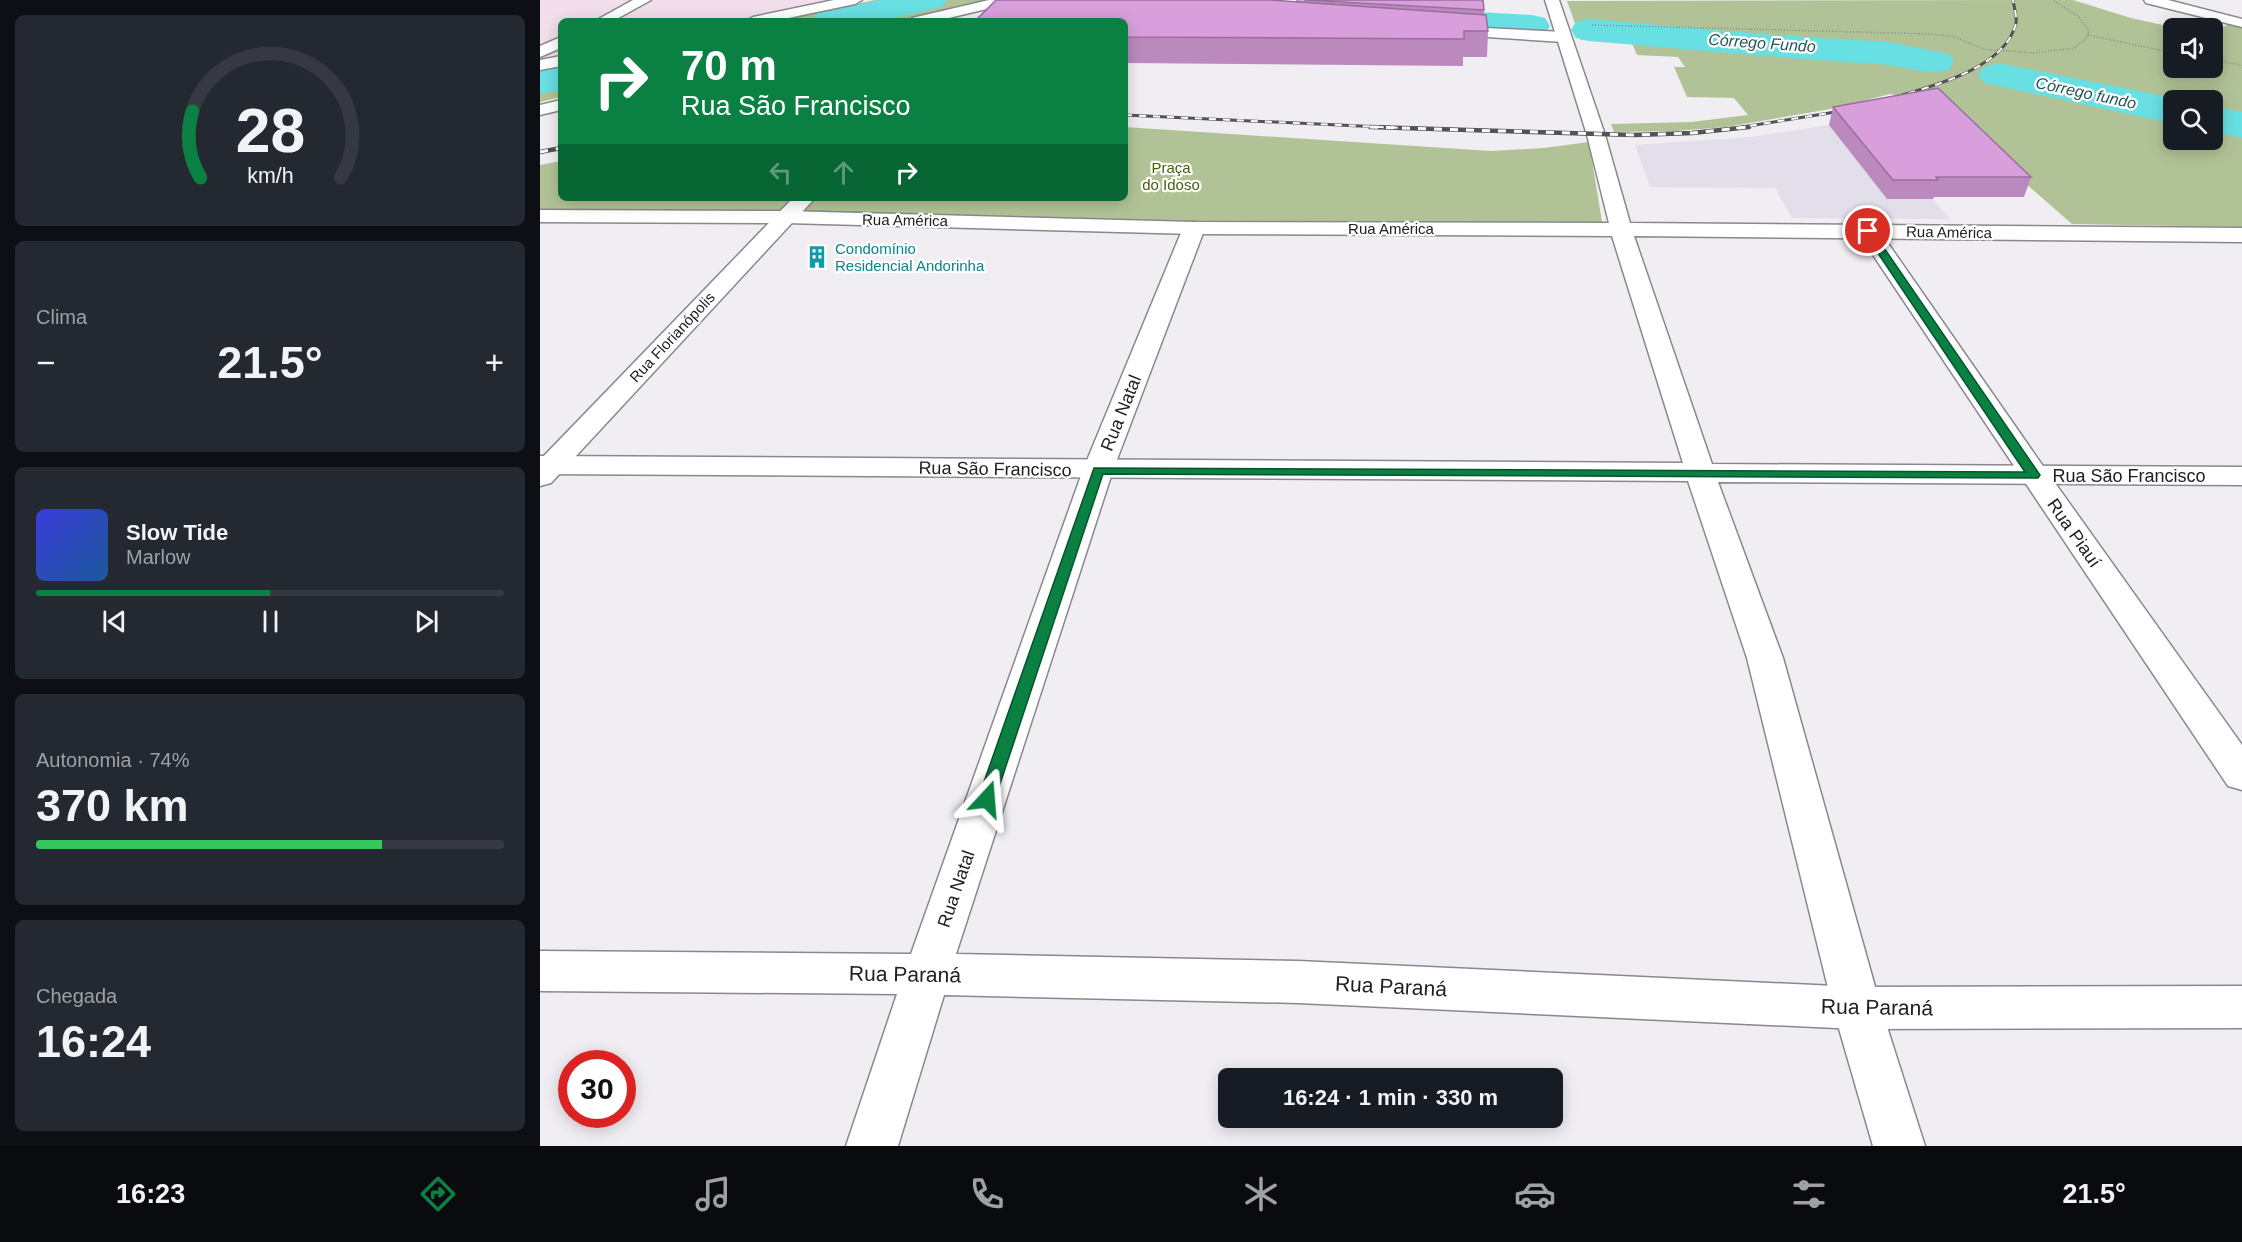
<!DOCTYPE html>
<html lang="pt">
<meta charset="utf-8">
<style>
:root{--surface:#171b24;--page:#242831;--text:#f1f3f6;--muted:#9ea1a6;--line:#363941;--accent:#0b8043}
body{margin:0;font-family:Helvetica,sans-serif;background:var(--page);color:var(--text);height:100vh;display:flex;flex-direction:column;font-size:22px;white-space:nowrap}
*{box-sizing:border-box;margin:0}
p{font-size:20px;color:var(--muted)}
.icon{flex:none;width:33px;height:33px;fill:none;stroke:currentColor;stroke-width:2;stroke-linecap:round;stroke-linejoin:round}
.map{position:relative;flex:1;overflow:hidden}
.side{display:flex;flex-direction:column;gap:15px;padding:15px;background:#0d0f14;width:540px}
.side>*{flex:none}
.hud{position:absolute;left:18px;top:18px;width:570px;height:183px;border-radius:9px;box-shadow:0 3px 15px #0003;background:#0b8043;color:#fff;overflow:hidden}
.tools{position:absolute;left:1623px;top:18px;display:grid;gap:12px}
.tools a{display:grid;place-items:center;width:60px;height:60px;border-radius:9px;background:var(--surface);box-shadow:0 3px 15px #0003;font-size:30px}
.speed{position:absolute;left:18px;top:1050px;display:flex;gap:12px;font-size:30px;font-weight:700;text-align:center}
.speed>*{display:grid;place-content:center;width:78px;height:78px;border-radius:50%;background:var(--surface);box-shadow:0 3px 15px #0003;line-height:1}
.speed .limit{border:9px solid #d22;background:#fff;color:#111}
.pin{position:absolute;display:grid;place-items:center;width:51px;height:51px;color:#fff;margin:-26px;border:3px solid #fff;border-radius:50%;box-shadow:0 2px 6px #0007}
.me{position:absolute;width:66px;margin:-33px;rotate:19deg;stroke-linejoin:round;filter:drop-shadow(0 0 4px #0008)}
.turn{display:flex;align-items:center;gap:21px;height:126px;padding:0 24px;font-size:27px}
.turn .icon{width:78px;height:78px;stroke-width:2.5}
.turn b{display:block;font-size:42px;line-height:51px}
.lanes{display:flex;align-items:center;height:57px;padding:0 24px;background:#0003;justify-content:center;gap:30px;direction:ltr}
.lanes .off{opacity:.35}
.big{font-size:45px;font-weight:700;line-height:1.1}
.side .tile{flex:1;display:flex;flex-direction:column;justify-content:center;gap:9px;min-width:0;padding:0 21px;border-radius:9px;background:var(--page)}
.side .dial{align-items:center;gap:0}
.dial svg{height:156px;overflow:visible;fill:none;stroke:var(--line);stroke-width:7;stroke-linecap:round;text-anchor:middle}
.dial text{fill:var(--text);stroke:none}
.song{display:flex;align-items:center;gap:18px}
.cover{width:72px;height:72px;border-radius:9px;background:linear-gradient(135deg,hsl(240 70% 55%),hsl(210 70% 35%))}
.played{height:6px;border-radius:3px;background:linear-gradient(90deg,var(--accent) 50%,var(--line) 50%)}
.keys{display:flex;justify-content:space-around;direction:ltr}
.heat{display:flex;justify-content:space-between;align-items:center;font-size:33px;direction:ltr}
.charge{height:9px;border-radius:4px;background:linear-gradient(90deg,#34c759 74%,var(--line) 0)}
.trip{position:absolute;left:678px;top:1068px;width:345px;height:60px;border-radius:9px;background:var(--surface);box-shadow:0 3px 15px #0003;font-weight:700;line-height:60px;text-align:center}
.menu{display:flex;height:96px;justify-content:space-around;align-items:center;background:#090b0e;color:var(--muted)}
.menu .icon{width:42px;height:42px}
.menu .active{color:var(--accent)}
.menu b{font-size:27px;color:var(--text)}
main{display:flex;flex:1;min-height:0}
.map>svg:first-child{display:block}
.commercial{fill:#f3deec}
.built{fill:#e2dfea}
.green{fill:#b1c396;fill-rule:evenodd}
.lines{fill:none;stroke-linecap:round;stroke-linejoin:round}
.river{fill:#68dfe2;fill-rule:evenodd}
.minor-casing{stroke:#89888c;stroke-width:3}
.major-casing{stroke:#89888c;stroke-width:3}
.path{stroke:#8a888c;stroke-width:1.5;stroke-dasharray:1 2;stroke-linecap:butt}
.minor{fill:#fff;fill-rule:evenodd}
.major{fill:#fff;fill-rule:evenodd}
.rail-far1-casing{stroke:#535255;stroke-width:3}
.rail-casing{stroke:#535255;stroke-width:4.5}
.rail-far1{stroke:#fff;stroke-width:2;stroke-dasharray:7;stroke-linecap:butt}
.rail{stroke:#fff;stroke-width:3;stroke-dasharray:8;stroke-linecap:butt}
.wall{fill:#bb89bd}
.building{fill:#d99fdc;stroke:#986f9a;stroke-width:1.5}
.route{fill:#0b8043;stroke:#07532c;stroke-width:1.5}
.labels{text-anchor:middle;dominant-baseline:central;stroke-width:4.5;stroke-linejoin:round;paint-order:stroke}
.far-park-label{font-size:15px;fill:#465f09;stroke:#fff}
.far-street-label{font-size:15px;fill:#212022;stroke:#fff}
.far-culture-label{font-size:15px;fill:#0d838f;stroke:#fff;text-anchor:start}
.far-water-label{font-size:16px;font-style:italic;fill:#235758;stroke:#fff}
.street-label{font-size:18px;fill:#212022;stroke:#fff}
.near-street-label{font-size:21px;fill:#212022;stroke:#fff}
</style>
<main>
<section class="side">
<div class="tile dial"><svg viewBox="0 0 100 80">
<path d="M14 69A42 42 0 1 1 86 69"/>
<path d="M14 69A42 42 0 0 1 10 35" stroke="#0b8043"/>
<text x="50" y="56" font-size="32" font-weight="700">28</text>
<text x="50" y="72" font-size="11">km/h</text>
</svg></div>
<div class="tile"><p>Clima</p>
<div class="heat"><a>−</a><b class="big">21.5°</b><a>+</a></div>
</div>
<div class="tile">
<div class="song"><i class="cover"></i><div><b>Slow Tide</b><p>Marlow</p></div></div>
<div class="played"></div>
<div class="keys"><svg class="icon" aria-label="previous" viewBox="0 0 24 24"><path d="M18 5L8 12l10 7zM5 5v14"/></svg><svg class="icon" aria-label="pause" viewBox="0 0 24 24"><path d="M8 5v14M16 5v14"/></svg><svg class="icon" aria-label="next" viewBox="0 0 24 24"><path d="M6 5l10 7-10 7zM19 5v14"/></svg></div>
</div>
<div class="tile"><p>Autonomia · 74%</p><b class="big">370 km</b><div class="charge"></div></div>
<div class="tile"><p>Chegada</p><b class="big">16:24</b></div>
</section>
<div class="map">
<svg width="1702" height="1146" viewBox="0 0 1702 1146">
<rect width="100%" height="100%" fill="#f0eef3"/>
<path class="commercial" d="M0 0H311L208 21H21V59L0 63Z"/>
<path class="built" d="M1314 121 1334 130 1410 219 1252 218 1235 188 1110 187 1095 145 1212 137Z"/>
<g class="green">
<path d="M335 0H377L278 21H234Z"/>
<path d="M403 0H450L357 21H305Z"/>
<path d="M1533 0 1591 18 1636 28H1634V68H1672L1673 31 1695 22 1702 24V227L1532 224 1394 103 1350 94 1296 108 1186 127 1136 131 1074 132 1071 124 1151 122 1208 115 1194 98 1147 97 1134 67H1145L1138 57 1097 55 1091 41 1041 40 1027 1ZM1634 100H1672V140H1634Z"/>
<path d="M21 82V97L0 102V87Z"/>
<path d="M585 127 951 151 1004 148 1049 142 1062 222 659 223 263 211 0 209V165L21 161V198H585Z"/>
</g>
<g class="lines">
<g class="river">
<path d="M340 0H407L402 7 340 21H272L277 13Z"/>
<path d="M836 6 992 15 1005 18 1010 26 1005 34 992 37 836 28 823 25 818 17 823 9Z"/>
<path d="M1049 19 1233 35 1349 42 1409 54 1414 62 1409 70C1385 76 1361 65 1337 64 1241 58 1145 49 1049 41L1036 38 1031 30 1036 22Z"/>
<path d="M1458 63 1634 98 1643 100H1634V124L1444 83 1438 75 1444 67Z"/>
<path d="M21 66V90L0 94V70Z"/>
<path d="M1672 106 1702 112V138L1672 132Z"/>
</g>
<g class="minor-casing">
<g id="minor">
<path d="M93 0H111L73 21H55Z"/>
<path d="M740 0H802L808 4 801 8 747 4Z"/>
<path d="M1604 0H1628L1702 19V27L1606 3Z"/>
<path d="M905 26 1023 32 1031 37 1023 42 900 34 897 31 900 28Z"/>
<path d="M21 37V48L0 57V46Z"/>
<path d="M253 198H275L11 483 0 486V460Z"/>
<path d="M654 222 662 223 665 228 573 470 416 954 758 961 1317 987 1702 986V1028L1317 1029 758 1003 404 995 358 1146H306L357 994 0 991V951L371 954 543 470 643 228 646 223Z"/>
<path d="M1328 224 1336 226 1505 469 1702 745V790L1688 786 1317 231 1320 226Z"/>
</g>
</g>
<g class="major-casing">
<g id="major">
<path d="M294 0H322L315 4 234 21H206L213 17Z"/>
<path d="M449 0H474L472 3 396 21H370L372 18Z"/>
<path d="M1005 0H1019L1065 135 1090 223 1702 228V242L1094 236 1172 464 1702 467V485L1178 482 1243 658 1341 1008 1385 1146H1333L1293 1008 1207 658 1148 481 0 474V456L1143 463 1072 236 654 234 246 223 0 222V210L246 211 654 222 1069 223 1047 135Z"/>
<path d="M21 56V66L0 70V60Z"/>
<path d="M21 100V110L0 115V105Z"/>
</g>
</g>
<g class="path">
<path d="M1052 25 1393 34 1415 37 1443 49 1494 53 1534 48 1546 39 1549 31 1539 17 1513 0"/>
<path d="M1548 35 1634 53"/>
<path d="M1672 60 1702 65"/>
</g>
<use href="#minor" class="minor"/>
<use href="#major" class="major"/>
<g class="rail-far1-casing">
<g id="rail-far1">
<path d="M1355 97C1393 86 1466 68 1476 23 1477 16 1474 7 1473 0"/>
<path d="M585 115 862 128"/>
<path d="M1196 128 1308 110"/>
</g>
</g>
<g class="rail-casing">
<g id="rail">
<path d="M830 127 1094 135 1152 133 1209 127"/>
<path d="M0 152 21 148"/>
</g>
</g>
<use href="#rail-far1" class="rail-far1"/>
<use href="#rail" class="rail"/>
</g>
<g class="wall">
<path d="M756 0 944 10V14L948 31 947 57H923V66L585 63V21L756 2Z"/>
<path d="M1293 107 1491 177 1484 197H1394L1393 199H1347L1289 125Z"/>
</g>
<g class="building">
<path d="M456 0H730L946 15 948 31H924V39L585 37V21H435Z"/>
<path d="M764 0H943L944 10Z"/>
<path d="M1398 88 1491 177H1396L1398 180H1353L1293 107Z"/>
</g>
<path class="route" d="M1325 229H1331L1500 475 1498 478 563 474 455 799 453 804 447 806 441 804 438 799 554 468 1485 472 1323 231Z"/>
<defs>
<g id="building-bare" transform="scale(1.8)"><path d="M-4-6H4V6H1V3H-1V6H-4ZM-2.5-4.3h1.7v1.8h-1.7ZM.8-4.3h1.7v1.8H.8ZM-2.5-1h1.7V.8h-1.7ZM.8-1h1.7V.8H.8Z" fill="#0f9aa8" stroke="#fff" stroke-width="2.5" paint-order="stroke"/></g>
</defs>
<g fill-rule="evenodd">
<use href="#building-bare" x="277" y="257"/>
</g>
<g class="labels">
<g class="far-park-label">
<text x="631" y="167">Praça<tspan x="631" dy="17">do Idoso</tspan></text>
</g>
<g class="far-street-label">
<text transform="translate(365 220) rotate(1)">Rua América</text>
<text x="851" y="228">Rua América</text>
<text transform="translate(1409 232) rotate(1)">Rua América</text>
<text transform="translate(132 337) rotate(-47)">Rua Florianópolis</text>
</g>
<g class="far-culture-label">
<text x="295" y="248">Condomínio<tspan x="295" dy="17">Residencial Andorinha</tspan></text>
</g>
<g class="far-water-label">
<text transform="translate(1222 43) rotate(4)">Córrego Fundo</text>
<text transform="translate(1546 93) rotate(12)">Córrego fundo</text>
</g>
<g class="street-label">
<text transform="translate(581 413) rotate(-68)">Rua Natal</text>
<text transform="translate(455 469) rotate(1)">Rua São Francisco</text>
<text x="1589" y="476">Rua São Francisco</text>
<text transform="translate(1534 533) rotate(55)">Rua Piauí</text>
<text transform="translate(416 889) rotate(-71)">Rua Natal</text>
</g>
<g class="near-street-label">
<text transform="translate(365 974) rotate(1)">Rua Paraná</text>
<text transform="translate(851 986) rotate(3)">Rua Paraná</text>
<text transform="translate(1337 1007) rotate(1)">Rua Paraná</text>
</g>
</g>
</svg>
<div class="tools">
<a><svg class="icon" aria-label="sound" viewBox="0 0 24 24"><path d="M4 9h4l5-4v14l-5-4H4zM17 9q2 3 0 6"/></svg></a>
<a><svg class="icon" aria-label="search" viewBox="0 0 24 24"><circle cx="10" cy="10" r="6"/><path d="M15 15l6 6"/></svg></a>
</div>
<div class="speed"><div class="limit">30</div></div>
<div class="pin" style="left:1328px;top:231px;background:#d93025"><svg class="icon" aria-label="arrive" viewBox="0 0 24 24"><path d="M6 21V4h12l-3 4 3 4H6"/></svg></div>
<svg class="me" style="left:447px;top:799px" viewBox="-20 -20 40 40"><path d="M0-17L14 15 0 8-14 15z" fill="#0b8043" stroke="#fff" stroke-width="4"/></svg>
<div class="trip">16:24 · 1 min · 330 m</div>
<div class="hud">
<div class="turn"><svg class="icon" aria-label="right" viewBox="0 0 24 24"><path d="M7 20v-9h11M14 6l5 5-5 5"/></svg><div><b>70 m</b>Rua São Francisco</div></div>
<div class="lanes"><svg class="icon off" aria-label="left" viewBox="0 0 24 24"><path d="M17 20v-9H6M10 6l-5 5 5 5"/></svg><svg class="icon off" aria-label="ahead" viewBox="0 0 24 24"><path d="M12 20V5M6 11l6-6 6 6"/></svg><svg class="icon" aria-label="right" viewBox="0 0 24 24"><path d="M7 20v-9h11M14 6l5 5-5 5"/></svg></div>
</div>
</div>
</main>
<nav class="menu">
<b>16:23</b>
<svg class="icon active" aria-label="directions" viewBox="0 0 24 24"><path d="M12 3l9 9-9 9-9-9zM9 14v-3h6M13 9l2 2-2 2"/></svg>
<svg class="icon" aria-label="music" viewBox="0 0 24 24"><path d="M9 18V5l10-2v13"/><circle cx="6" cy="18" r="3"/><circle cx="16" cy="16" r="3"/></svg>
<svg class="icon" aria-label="phone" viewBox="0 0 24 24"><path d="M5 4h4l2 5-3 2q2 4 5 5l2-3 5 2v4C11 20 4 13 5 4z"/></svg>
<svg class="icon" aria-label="climate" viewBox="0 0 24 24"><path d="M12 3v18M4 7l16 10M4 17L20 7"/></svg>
<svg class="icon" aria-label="car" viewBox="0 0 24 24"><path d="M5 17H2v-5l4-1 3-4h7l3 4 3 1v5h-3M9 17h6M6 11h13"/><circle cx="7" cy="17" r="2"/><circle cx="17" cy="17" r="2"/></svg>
<svg class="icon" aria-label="filters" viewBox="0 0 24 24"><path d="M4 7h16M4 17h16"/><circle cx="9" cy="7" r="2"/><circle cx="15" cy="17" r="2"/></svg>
<b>21.5°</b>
</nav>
